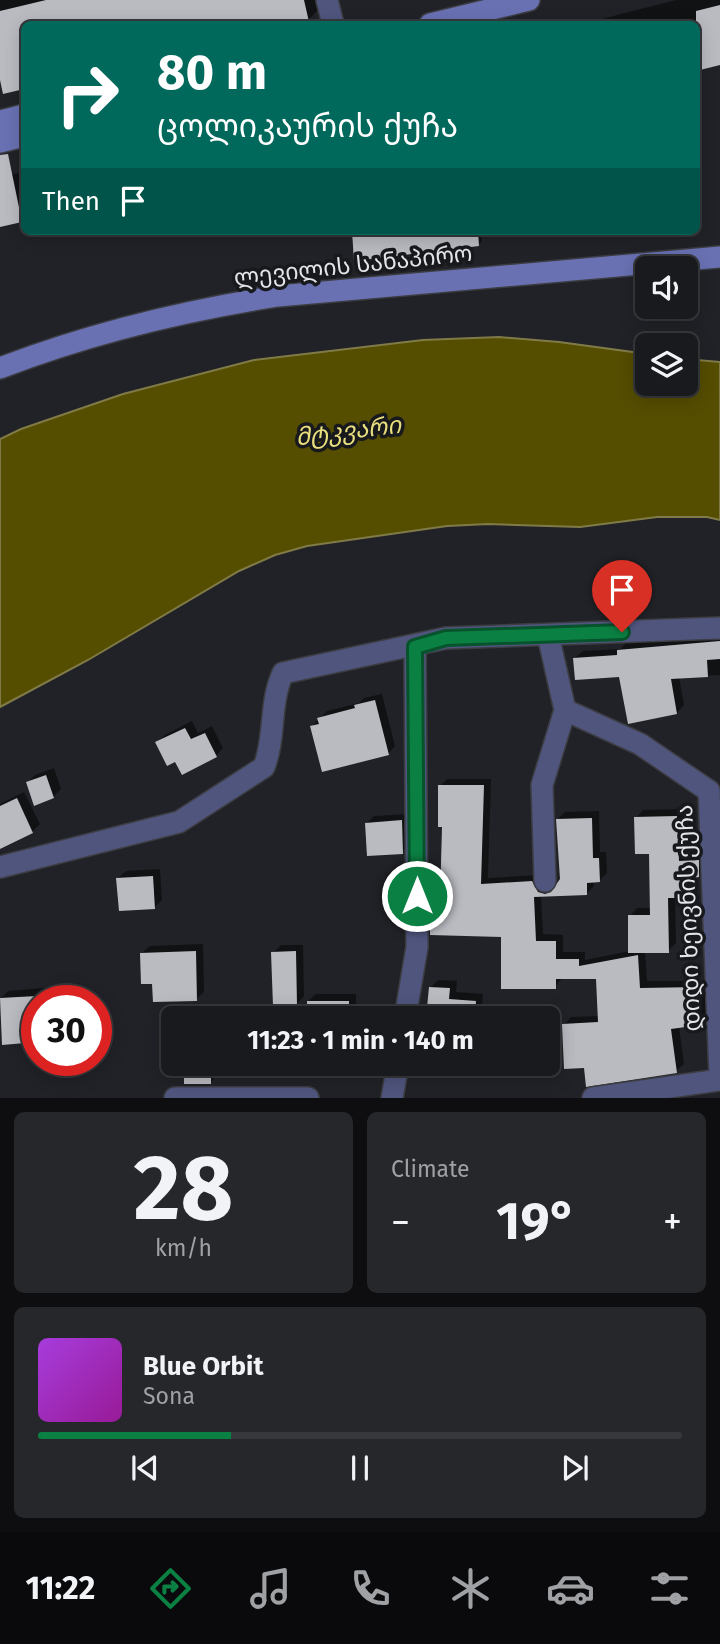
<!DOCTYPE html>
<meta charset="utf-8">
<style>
:root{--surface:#191a1d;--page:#26272a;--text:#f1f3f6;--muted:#9fa1a4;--line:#37383b;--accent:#0b8043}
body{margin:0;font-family:"Fira Sans","Noto Sans Georgian",sans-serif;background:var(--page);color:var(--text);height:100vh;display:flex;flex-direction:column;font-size:26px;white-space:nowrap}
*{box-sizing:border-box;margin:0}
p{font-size:23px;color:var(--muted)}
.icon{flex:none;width:38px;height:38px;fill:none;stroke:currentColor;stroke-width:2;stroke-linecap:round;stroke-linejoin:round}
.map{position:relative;height:1098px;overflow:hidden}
.panel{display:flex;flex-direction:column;gap:14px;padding:14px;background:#0e0e10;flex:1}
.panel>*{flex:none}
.top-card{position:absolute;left:21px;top:21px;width:679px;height:214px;border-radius:10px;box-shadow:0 4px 18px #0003,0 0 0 2px var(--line);background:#00695c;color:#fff;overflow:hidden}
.fabs{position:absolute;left:635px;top:256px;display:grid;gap:14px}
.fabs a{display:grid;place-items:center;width:63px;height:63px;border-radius:10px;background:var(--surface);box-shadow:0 4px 18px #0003,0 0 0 2px var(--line);font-size:35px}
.speed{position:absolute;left:21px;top:985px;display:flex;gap:14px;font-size:35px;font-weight:700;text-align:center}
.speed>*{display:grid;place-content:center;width:91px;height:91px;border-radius:50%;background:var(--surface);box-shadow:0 4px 18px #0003,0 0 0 2px var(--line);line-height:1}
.speed .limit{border:10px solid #d22;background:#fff;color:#111}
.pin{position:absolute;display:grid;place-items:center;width:60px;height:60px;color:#fff;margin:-72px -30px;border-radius:50% 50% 50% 0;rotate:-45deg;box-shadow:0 0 7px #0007}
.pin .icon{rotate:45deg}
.me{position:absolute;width:77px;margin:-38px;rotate:0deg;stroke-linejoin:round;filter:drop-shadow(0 0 5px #0008)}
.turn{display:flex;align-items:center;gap:24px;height:147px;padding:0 21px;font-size:32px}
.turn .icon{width:91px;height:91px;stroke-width:2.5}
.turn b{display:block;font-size:49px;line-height:60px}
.then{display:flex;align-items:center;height:66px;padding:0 21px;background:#0003;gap:14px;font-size:26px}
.big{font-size:52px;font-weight:700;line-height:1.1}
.panel .tile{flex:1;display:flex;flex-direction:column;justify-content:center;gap:10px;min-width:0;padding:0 24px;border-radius:10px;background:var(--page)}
.panel .dial{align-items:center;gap:0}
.dial b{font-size:91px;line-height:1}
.song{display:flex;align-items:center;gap:21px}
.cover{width:84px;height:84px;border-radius:10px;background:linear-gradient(135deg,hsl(280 70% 55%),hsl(300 70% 35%))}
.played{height:7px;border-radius:4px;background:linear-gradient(90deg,var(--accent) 30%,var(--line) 30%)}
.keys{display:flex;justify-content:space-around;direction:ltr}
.heat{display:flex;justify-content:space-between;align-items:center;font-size:38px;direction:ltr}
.panel .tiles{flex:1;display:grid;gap:14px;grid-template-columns:1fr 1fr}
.tile:last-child{grid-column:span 2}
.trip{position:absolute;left:161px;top:1006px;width:399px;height:70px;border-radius:10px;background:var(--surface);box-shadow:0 4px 18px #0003,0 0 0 2px var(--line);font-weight:700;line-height:70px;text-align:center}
.dock{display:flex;height:112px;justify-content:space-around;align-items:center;background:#0a0a0c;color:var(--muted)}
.dock .icon{width:49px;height:49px}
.dock .current{color:var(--accent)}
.dock b{font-size:32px;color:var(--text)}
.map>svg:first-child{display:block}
.water{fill:#554d00;stroke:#807b46;stroke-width:2}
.shadow{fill:#0007}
.building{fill:#babbc1}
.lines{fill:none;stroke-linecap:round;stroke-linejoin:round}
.street-casing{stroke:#3c3d42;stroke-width:24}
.secondary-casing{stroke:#3c3d42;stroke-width:24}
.street{stroke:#50557e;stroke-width:21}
.secondary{stroke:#6971b3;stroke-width:21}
.route-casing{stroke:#07532c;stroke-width:18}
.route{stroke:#0b8043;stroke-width:12}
.labels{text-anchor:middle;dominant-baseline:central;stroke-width:7;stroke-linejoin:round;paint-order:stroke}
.street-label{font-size:23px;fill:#e4e5e8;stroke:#18191d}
.water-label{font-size:24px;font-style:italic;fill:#e9df7e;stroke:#18191d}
</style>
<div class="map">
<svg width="720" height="1098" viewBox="0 0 720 1098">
<rect width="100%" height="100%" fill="#212227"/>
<path class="water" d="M499 337 559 342 647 354 648 383H686V359L720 362V520L707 517H657L580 527 488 524 447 526 307 546 275 555 239 571 88 660 0 707V439L21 429 123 394 254 360 423 340Z"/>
<g class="shadow">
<path d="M0 0H326V2L308 20 289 24H240L238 18 215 24H24V87L5 92 0 80Z"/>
<path d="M676 0H720V63L696 24H582Z"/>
<path d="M24 172V218L22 220 0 225V177Z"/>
<path d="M106 231H132L107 237Z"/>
<path d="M354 231H481L482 241 478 245Z"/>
<path d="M720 635V675L679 677 684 705 677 713 620 676 575 658 583 651 620 649 626 643Z"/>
<path d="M382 694 395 746 388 754 312 726 327 711 359 703 364 698Z"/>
<path d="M192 721 198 733 212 726 223 748 216 756 176 759 157 743 165 735Z"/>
<path d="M54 768 61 789 53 797 28 782 35 775Z"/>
<path d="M447 779H491L488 878 539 875 545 885 557 886 562 880 558 819 565 812 599 811 600 852H606L607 873 599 881H593L594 886 586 894 541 895 543 934 563 935V952H585V960L630 951V916L637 908H652L650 852 636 818 643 810 684 809 686 854 705 853 706 867 698 875 692 876 693 888 685 896H675L676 943 668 951H645L647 981H706L707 1016 700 1024 679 1027 684 1064 676 1071 586 1066 564 1025 571 1017 599 1016 598 978H562L555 987 503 935 432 901 442 894 443 826 440 786Z"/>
<path d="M24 792 40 824 32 832 0 847V804Z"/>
<path d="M409 814 410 844 402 852 367 823 374 816Z"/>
<path d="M160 869 162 900 155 907 118 878 126 871Z"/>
<path d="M203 944 204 992 196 999 154 982 142 953 150 946Z"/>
<path d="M281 945H303L304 996 297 1004 273 953Z"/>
<path d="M438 980 457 981 456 992 483 994 481 1018H428L430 988Z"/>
<path d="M79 985 80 1001H37L4 1043 0 999 8 991Z"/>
<path d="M316 994H356V1018H308V1001Z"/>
<path d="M186 1064H218V1074L211 1082Z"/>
</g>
<g class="building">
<path d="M46 0H304L309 22 296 24H24V89L3 94 0 80V11Z"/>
<path d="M720 5V65L696 71V11Z"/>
<path d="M8 154 22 222 0 227V155Z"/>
<path d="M352 231H478L479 246 354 261Z"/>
<path d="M720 641V659L707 660 708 677 671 679 677 714 628 724 619 677 575 680 573 658 617 655V650Z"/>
<path d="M375 700 389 755 322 772 310 726 319 724 317 718 355 708 354 705Z"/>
<path d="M185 728 191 739 205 733 217 757 182 775 175 762 167 766 155 742Z"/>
<path d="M46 775 54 798 34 806 26 782Z"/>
<path d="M438 785H484L481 884 532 881 538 892 545 894 551 892 560 879 556 819 592 818 593 858H599L600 882 587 883V895L534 897 536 941H556V959H579V966L638 955 640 988 700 987V1025L671 1029 677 1073 586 1087 584 1068 564 1069 562 1024 598 1022 596 979H556V989H501V937L430 935V900H440L442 827H438Z"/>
<path d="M17 798 33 833 0 849V806Z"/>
<path d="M677 816 679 861 699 860V877L685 879 686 898H668L669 953H628V915H650L649 854H635L634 817Z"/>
<path d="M402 820 403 854 367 856 365 823Z"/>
<path d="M153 876 155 909 119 911 116 878Z"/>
<path d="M196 951 197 1001 153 1002 152 984H141L140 953Z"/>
<path d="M296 951 297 1006H273L271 952Z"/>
<path d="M429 987 450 988 449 999 476 1001 475 1018H426Z"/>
<path d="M37 996V1042L2 1045 0 998Z"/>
<rect x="307" y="1001" width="42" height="17"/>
<rect x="184" y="1064" width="27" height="20"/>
</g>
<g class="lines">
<g class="street-casing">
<g id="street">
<path d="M327 0 333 24"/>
<path d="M548 635 565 710 640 744 709 791"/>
<path d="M709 791 720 1077"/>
<path d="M0 867 179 822 264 767C276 736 269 703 283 673L446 638 720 628"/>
<path d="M545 881 542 785 565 710"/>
<path d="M405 1018 417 947 415 647"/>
<path d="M175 1098H308"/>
<path d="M392 1098 398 1064"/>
<path d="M593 1098 720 1080"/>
</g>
</g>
<g class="secondary-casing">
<g id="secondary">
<path d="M430 24 529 0"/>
<path d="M0 121 24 115"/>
<path d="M0 142 24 136"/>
<path d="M0 368C91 333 182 311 278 296L720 257"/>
</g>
</g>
<use href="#street" class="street"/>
<use href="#secondary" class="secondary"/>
</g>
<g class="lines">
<g class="route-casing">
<path id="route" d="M417 896 415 647 446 638 622 632"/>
</g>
<use href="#route" class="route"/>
</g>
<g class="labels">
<g class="street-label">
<text transform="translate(353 265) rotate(-6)">ლევილის სანაპირო</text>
<text transform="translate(688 918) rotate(-92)">დიდი ხეივნის ქუჩა</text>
</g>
<g class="water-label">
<text transform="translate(348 431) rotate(-7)">მტკვარი</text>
</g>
</g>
</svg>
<div class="fabs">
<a><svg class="icon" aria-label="sound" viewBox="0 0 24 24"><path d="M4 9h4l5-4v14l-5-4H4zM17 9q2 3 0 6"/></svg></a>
<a><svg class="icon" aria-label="layers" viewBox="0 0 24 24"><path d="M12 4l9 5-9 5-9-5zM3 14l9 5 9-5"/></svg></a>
</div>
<div class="speed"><div class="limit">30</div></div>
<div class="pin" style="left:622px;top:632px;background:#d93025"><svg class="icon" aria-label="arrive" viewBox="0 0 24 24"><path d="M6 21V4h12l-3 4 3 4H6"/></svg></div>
<svg class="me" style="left:417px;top:896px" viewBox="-20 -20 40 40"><circle r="17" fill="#0b8043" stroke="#fff" stroke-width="3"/><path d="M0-11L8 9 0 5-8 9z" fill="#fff"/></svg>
<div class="trip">11:23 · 1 min · 140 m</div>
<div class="top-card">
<div class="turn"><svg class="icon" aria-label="right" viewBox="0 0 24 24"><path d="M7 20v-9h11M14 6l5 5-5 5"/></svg><div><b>80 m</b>ცოლიკაურის ქუჩა</div></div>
<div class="then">Then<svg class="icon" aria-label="arrive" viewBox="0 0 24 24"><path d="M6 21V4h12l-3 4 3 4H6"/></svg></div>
</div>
</div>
<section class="panel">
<div class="tiles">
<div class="tile dial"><b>28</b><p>km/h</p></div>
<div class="tile"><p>Climate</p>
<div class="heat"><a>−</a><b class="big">19°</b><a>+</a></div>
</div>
<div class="tile">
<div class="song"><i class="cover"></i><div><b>Blue Orbit</b><p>Sona</p></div></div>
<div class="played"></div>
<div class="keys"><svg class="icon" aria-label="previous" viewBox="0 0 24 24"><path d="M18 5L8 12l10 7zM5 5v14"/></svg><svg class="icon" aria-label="pause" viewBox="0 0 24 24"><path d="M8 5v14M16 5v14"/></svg><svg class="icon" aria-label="next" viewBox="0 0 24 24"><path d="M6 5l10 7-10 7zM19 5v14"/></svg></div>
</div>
</div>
</section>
<nav class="dock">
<b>11:22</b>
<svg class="icon current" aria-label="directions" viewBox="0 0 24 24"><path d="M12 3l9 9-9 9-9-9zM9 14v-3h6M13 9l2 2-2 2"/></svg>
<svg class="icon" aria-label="music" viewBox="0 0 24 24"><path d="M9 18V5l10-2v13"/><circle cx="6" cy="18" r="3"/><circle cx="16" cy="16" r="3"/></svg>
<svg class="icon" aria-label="phone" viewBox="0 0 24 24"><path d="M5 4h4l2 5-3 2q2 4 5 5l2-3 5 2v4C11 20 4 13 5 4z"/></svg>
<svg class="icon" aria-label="climate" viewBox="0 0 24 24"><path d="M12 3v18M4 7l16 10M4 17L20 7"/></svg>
<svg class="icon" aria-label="car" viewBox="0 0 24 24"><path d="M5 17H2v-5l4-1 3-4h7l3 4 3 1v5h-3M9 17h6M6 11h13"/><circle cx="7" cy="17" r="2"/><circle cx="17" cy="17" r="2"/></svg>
<svg class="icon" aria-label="filters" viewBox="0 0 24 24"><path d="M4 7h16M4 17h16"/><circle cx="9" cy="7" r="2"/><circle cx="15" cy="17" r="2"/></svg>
</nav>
